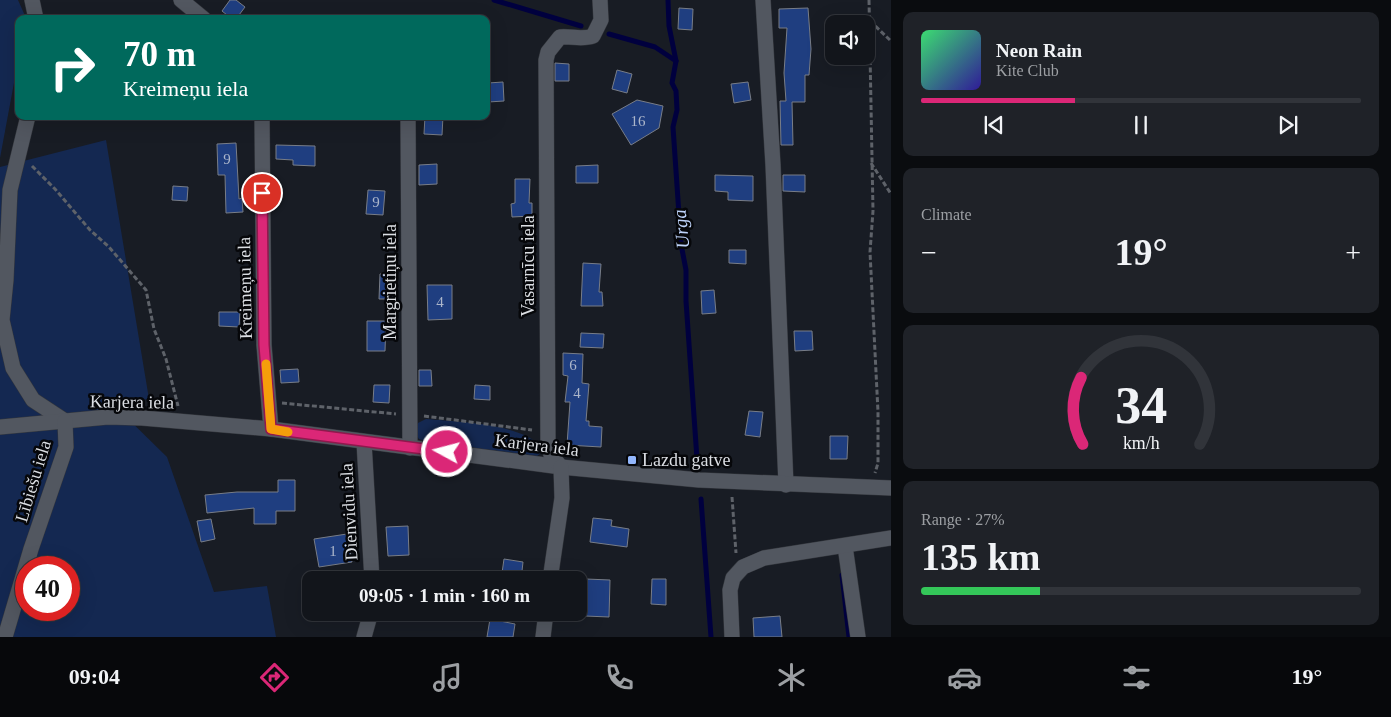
<!DOCTYPE html>
<meta charset="utf-8">
<style>
:root{--surface:#12151b;--page:#1f2228;--text:#f1f3f6;--muted:#9c9fa3;--line:#31343a;--accent:#db2777}
body{margin:0;font-family:"Times New Roman",serif;background:var(--page);color:var(--text);height:100vh;display:flex;flex-direction:column;font-size:19px;white-space:nowrap}
*{box-sizing:border-box;margin:0}
p{font-size:16px;color:var(--muted)}
.icon{flex:none;width:28px;height:28px;fill:none;stroke:currentColor;stroke-width:2;stroke-linecap:round;stroke-linejoin:round}
.map{position:relative;flex:1;overflow:hidden}
.side{display:flex;flex-direction:column;gap:12px;padding:12px;background:#0a0c0f;width:500px}
.side>*{flex:none}
.banner{position:absolute;left:15px;top:15px;width:475px;height:105px;border-radius:10px;box-shadow:0 5px 20px #0002,0 0 0 1px var(--line);background:#00695c;color:#fff;overflow:hidden}
.buttons{position:absolute;left:825px;top:15px;display:grid;gap:10px}
.buttons a{display:grid;place-items:center;width:50px;height:50px;border-radius:10px;background:var(--surface);box-shadow:0 5px 20px #0002,0 0 0 1px var(--line);font-size:25px}
.speed{position:absolute;left:15px;top:556px;display:flex;gap:10px;font-size:25px;font-weight:700;text-align:center}
.speed>*{display:grid;place-content:center;width:65px;height:65px;border-radius:50%;background:var(--surface);box-shadow:0 5px 20px #0002,0 0 0 1px var(--line);line-height:1}
.speed .limit{border:8px solid #d22;background:#fff;color:#111}
.pin{position:absolute;display:grid;place-items:center;width:42px;height:42px;color:#fff;margin:-21px;border:2px solid #fff;border-radius:50%;box-shadow:0 1px 5px #0007}
.me{position:absolute;width:55px;margin:-28px;rotate:277deg;stroke-linejoin:round;filter:drop-shadow(0 0 4px #0008)}
.turn{display:flex;align-items:center;gap:18px;height:105px;padding:0 25px;font-size:22px}
.turn .icon{width:65px;height:65px;stroke-width:2.5}
.turn b{display:block;font-size:35px;line-height:42px}
.big{font-size:38px;font-weight:800;line-height:1.1}
.side .tile{flex:1;display:flex;flex-direction:column;justify-content:center;gap:8px;min-width:0;padding:0 18px;border-radius:10px;background:var(--page)}
.side .dial{align-items:center;gap:0}
.dial svg{height:130px;overflow:visible;fill:none;stroke:var(--line);stroke-width:7;stroke-linecap:round;text-anchor:middle}
.dial text{fill:var(--text);stroke:none}
.song{display:flex;align-items:center;gap:15px}
.cover{width:60px;height:60px;border-radius:8px;background:linear-gradient(135deg,hsl(140 70% 55%),hsl(250 70% 35%))}
.played{height:5px;border-radius:2px;background:linear-gradient(90deg,var(--accent) 35%,var(--line) 35%)}
.keys{display:flex;justify-content:space-around;direction:ltr}
.heat{display:flex;justify-content:space-between;align-items:center;font-size:28px;direction:ltr}
.charge{height:8px;border-radius:4px;background:linear-gradient(90deg,#34c759 27%,var(--line) 0)}
.trip{position:absolute;left:302px;top:571px;width:285px;height:50px;border-radius:10px;background:var(--surface);box-shadow:0 5px 20px #0002,0 0 0 1px var(--line);font-weight:800;line-height:50px;text-align:center}
.tab-bar{display:flex;height:80px;justify-content:space-around;align-items:center;background:#07080b;color:var(--muted)}
.tab-bar .icon{width:35px;height:35px}
.tab-bar .on{color:var(--accent)}
.tab-bar b{font-size:22px;color:var(--text)}
main{display:flex;flex:1;min-height:0}
.map>svg:first-child{display:block}
.green{fill:#142851;fill-rule:evenodd}
.lines{fill:none;stroke-linecap:round;stroke-linejoin:round}
.stream{stroke:#00003e;stroke-width:5}
.building{fill:#1f3e80;stroke:#787d87}
.minor-casing{stroke:#33363c;stroke-width:16}
.path{stroke:#5e6269;stroke-width:3;stroke-dasharray:5 2.5;stroke-linecap:butt}
.minor{stroke:#525760;stroke-width:15}
.route-casing{stroke:#8e194d;stroke-width:12}
.route{stroke:#db2777;stroke-width:9}
.slow{stroke:#f59e0b;stroke-width:9}
.poi-dot{fill:#93b7fd;stroke:#06070a;stroke-width:2}
.labels{text-anchor:middle;dominant-baseline:central;stroke-width:5;stroke-linejoin:round;paint-order:stroke}
.number-label{font-size:15px;fill:#acb6ca}
.street-label{font-size:18px;fill:#dbdee3;stroke:#06070a}
.poi-label{font-size:18px;fill:#dbdee3;stroke:#06070a;text-anchor:start}
.water-label{font-size:19px;font-style:italic;fill:#bed3fa;stroke:#06070a}
</style>
<main>
<div class="map">
<svg width="891" height="637" viewBox="0 0 891 637">
<rect width="100%" height="100%" fill="#181c24"/>
<g class="green">
<path d="M0 0H18L26 18 19 19V56L0 158Z"/>
<path d="M106 140 149 399 113 404 167 457 214 592 267 586 276 637H0V167ZM26 568H69V610H26Z"/>
<path d="M426 419C458 422 520 423 542 447L541 453 537 456 428 442 419 439 415 433 418 423Z"/>
</g>
<g class="lines">
<g class="stream">
<path d="M494 0 581 26"/>
<path d="M668 0 669 26 676 61 672 83 676 91 677 110 673 127 681 244 686 270V301L697 459"/>
<path d="M609 34 655 47 676 61"/>
<path d="M701 499 711 637"/>
<path d="M842 575 849 637"/>
</g>
</g>
<g class="building">
<path d="M230 0H236L245 7 236 19H232L222 11Z"/>
<path d="M679 8 693 9 692 30 678 29Z"/>
<path d="M808 8 811 49 809 75H805V102H792L793 145H781L780 101H786L784 73 787 28H779V9Z"/>
<path d="M555 63 569 64V81H555Z"/>
<path d="M617 70 632 74 627 93 612 89Z"/>
<path d="M503 82 504 101 488 102V83Z"/>
<path d="M748 82 751 100 734 103 731 84Z"/>
<path d="M637 100 663 106 659 128 631 145 612 114Z"/>
<path d="M425 116H443L442 135 424 134Z"/>
<path d="M236 143 239 199 242 198 243 212 226 213 225 175H218L217 144Z"/>
<path d="M276 145 315 146V166L293 165V160L276 159Z"/>
<path d="M437 164V184L419 185V165Z"/>
<path d="M598 165V183H576V166Z"/>
<path d="M715 175 753 176V201L728 200V192L715 191Z"/>
<path d="M783 175H805V192L783 191Z"/>
<path d="M515 179H530L529 203H532V216L512 217 511 204 515 203Z"/>
<path d="M173 186 188 187 187 201 172 200Z"/>
<path d="M368 190 385 191 383 215 366 214Z"/>
<path d="M729 250H746V264L729 263Z"/>
<path d="M583 263 601 264 599 292H602L603 306H581Z"/>
<path d="M380 274H393V299H379Z"/>
<path d="M427 285H452V319L428 320Z"/>
<path d="M714 290 716 313 702 314 701 291Z"/>
<path d="M219 312H240L239 327 219 326Z"/>
<path d="M367 321H386L385 351H367Z"/>
<path d="M794 331H812L813 350 795 351Z"/>
<path d="M581 333 604 334 603 348 580 347Z"/>
<path d="M563 353 583 354 582 383 589 384 586 421H589V426L602 427 601 447 567 445 570 402H565L568 376 563 375Z"/>
<path d="M298 369 299 382 281 383 280 370Z"/>
<path d="M419 370H431L432 386H419Z"/>
<path d="M374 385H390L389 403 373 402Z"/>
<path d="M475 385 490 386V400L474 399Z"/>
<path d="M749 411 763 412 760 437 745 435Z"/>
<path d="M830 436H848L847 459H830Z"/>
<path d="M278 480H295V511H276V524H254V508L207 513 205 495 237 492H278Z"/>
<path d="M593 518 612 520 611 526 629 529 627 547 590 542Z"/>
<path d="M211 519 215 539 201 542 197 521Z"/>
<path d="M408 526 409 555 388 556 386 527Z"/>
<path d="M347 534 352 562 319 567 314 539Z"/>
<path d="M504 559 523 562 521 580H501Z"/>
<path d="M586 579 610 580 609 617 585 616Z"/>
<path d="M652 579H666V605L651 604Z"/>
<path d="M780 616 782 637H754L753 618Z"/>
<path d="M490 619 515 624 513 637H487Z"/>
</g>
<g class="lines">
<g class="minor-casing">
<g id="minor">
<path d="M32 0 36 19"/>
<path d="M181 0 204 19"/>
<path d="M763 0 773 165 786 485"/>
<path d="M28 116 10 190 6 280 2 320 13 368 33 400 65 421"/>
<path d="M262 116 264 345 271 429"/>
<path d="M408 116 410 448"/>
<path d="M0 427 108 417 142 418 271 429 561 467 699 480 891 488"/>
<path d="M364 442 372 580"/>
<path d="M561 467 551 455 548 446 546 60 548 52 560 37C572 36 582 40 593 36L601 20 600 0"/>
<path d="M845 546 858 637"/>
<path d="M550 580 562 498 561 467"/>
<path d="M5 637 31 549 66 447 65 421"/>
<path d="M364 637 371 612"/>
<path d="M543 637 546 612"/>
<path d="M732 637 730 590 733 578 743 567 764 558 891 538"/>
</g>
</g>
<g class="path">
<path d="M869 0 873 211 870 252 878 412V463L875 473"/>
<path d="M870 21 891 41"/>
<path d="M871 163 891 194"/>
<path d="M32 166 55 189 90 230 109 247 146 290 154 329 166 359 178 406"/>
<path d="M282 403 396 414"/>
<path d="M424 416 532 430"/>
<path d="M732 497 736 553"/>
</g>
<use href="#minor" class="minor"/>
</g>
<g class="lines">
<g class="route-casing">
<path id="route" d="M262 193 264 345 271 429 447 452"/>
</g>
<use href="#route" class="route"/>
<path class="slow" d="M266 364 271 429 288 432"/>
</g>
<rect class="poi-dot" x="627" y="455" width="10" height="10" rx="2.5"/>
<g class="labels">
<g class="number-label">
<text x="638" y="121">16</text>
<text x="227" y="159">9</text>
<text x="376" y="202">9</text>
<text x="440" y="302">4</text>
<text x="573" y="365">6</text>
<text x="577" y="393">4</text>
<text x="333" y="551">1</text>
</g>
<g class="street-label">
<text transform="translate(528 266) rotate(-90)">Vasarnīcu iela</text>
<text transform="translate(390 282) rotate(-90)">Margrietiņu iela</text>
<text transform="translate(245 288) rotate(-91)">Kreimeņu iela</text>
<text transform="translate(132 402) rotate(1)">Karjera iela</text>
<text transform="translate(537 445) rotate(7)">Karjera iela</text>
<text transform="translate(33 481) rotate(-73)">Lībiešu iela</text>
<text transform="translate(349 512) rotate(-93)">Dienvidu iela</text>
</g>
<g class="poi-label">
<text x="642" y="460">Lazdu gatve</text>
</g>
<g class="water-label">
<text transform="translate(681 229) rotate(-96)">Urga</text>
</g>
</g>
</svg>
<div class="buttons">
<a><svg class="icon" aria-label="sound" viewBox="0 0 24 24"><path d="M4 9h4l5-4v14l-5-4H4zM17 9q2 3 0 6"/></svg></a>
</div>
<div class="speed"><div class="limit">40</div></div>
<div class="pin" style="left:262px;top:193px;background:#d93025"><svg class="icon" aria-label="arrive" viewBox="0 0 24 24"><path d="M6 21V4h12l-3 4 3 4H6"/></svg></div>
<svg class="me" style="left:447px;top:452px" viewBox="-20 -20 40 40"><circle r="17" fill="#db2777" stroke="#fff" stroke-width="3"/><path d="M0-11L8 9 0 5-8 9z" fill="#fff"/></svg>
<div class="trip">09:05 · 1 min · 160 m</div>
<div class="banner">
<div class="turn"><svg class="icon" aria-label="right" viewBox="0 0 24 24"><path d="M7 20v-9h11M14 6l5 5-5 5"/></svg><div><b>70 m</b>Kreimeņu iela</div></div>
</div>
</div>
<section class="side">
<div class="tile">
<div class="song"><i class="cover"></i><div><b>Neon Rain</b><p>Kite Club</p></div></div>
<div class="played"></div>
<div class="keys"><svg class="icon" aria-label="previous" viewBox="0 0 24 24"><path d="M18 5L8 12l10 7zM5 5v14"/></svg><svg class="icon" aria-label="pause" viewBox="0 0 24 24"><path d="M8 5v14M16 5v14"/></svg><svg class="icon" aria-label="next" viewBox="0 0 24 24"><path d="M6 5l10 7-10 7zM19 5v14"/></svg></div>
</div>
<div class="tile"><p>Climate</p>
<div class="heat"><a>−</a><b class="big">19°</b><a>+</a></div>
</div>
<div class="tile dial"><svg viewBox="0 0 100 80">
<path d="M14 69A42 42 0 1 1 86 69"/>
<path d="M14 69A42 42 0 0 1 13 28" stroke="#db2777"/>
<text x="50" y="56" font-size="32" font-weight="700">34</text>
<text x="50" y="72" font-size="11">km/h</text>
</svg></div>
<div class="tile"><p>Range · 27%</p><b class="big">135 km</b><div class="charge"></div></div>
</section>
</main>
<nav class="tab-bar">
<b>09:04</b>
<svg class="icon on" aria-label="directions" viewBox="0 0 24 24"><path d="M12 3l9 9-9 9-9-9zM9 14v-3h6M13 9l2 2-2 2"/></svg>
<svg class="icon" aria-label="music" viewBox="0 0 24 24"><path d="M9 18V5l10-2v13"/><circle cx="6" cy="18" r="3"/><circle cx="16" cy="16" r="3"/></svg>
<svg class="icon" aria-label="phone" viewBox="0 0 24 24"><path d="M5 4h4l2 5-3 2q2 4 5 5l2-3 5 2v4C11 20 4 13 5 4z"/></svg>
<svg class="icon" aria-label="climate" viewBox="0 0 24 24"><path d="M12 3v18M4 7l16 10M4 17L20 7"/></svg>
<svg class="icon" aria-label="car" viewBox="0 0 24 24"><path d="M5 17H2v-5l4-1 3-4h7l3 4 3 1v5h-3M9 17h6M6 11h13"/><circle cx="7" cy="17" r="2"/><circle cx="17" cy="17" r="2"/></svg>
<svg class="icon" aria-label="filters" viewBox="0 0 24 24"><path d="M4 7h16M4 17h16"/><circle cx="9" cy="7" r="2"/><circle cx="15" cy="17" r="2"/></svg>
<b>19°</b>
</nav>
